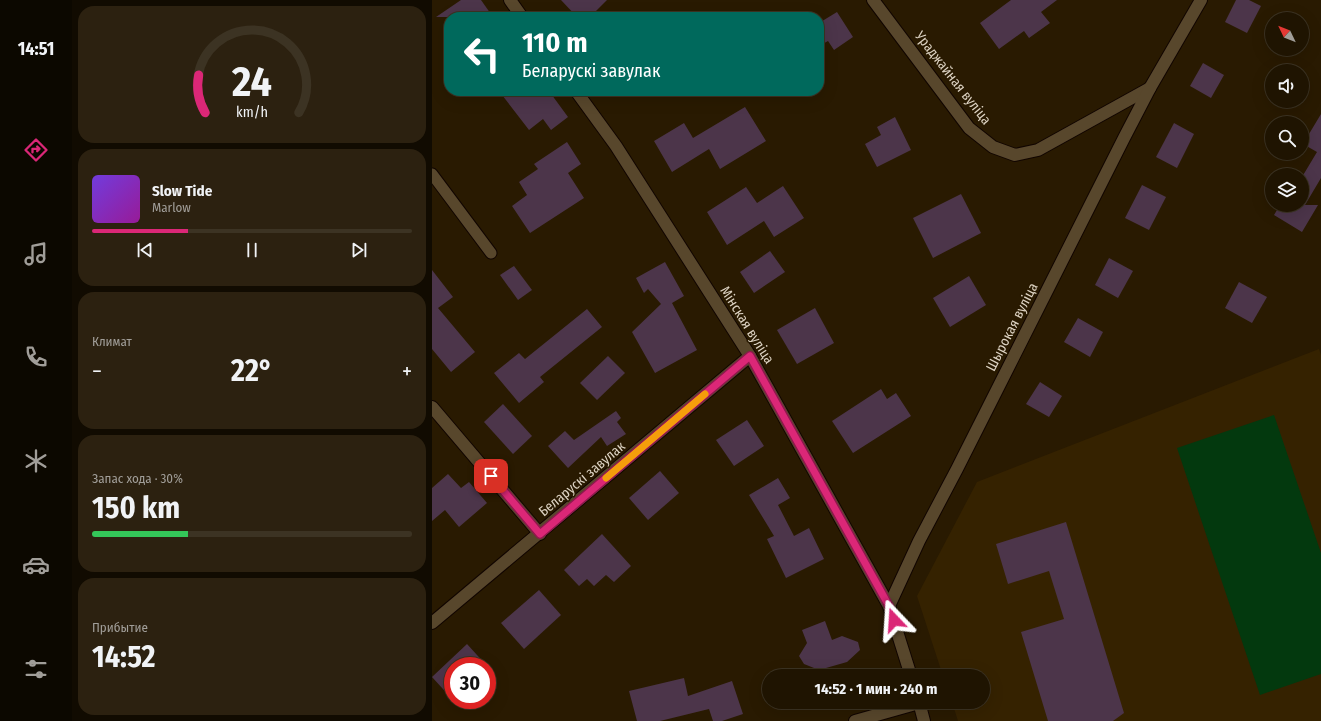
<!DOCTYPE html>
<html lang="ru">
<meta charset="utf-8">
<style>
:root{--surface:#1f1401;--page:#2c2110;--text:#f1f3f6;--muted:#a19e99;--line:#3c3323;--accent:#db2777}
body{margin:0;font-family:"Fira Sans Condensed",sans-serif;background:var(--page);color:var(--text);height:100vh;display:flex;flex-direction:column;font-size:15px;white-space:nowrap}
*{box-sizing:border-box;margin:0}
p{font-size:13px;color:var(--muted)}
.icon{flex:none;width:22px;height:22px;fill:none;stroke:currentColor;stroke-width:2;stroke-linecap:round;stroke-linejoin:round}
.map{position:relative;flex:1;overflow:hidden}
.sheet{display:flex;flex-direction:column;gap:6px;padding:6px;background:#110b01;width:360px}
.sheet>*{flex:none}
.banner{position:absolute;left:12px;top:12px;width:380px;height:84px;border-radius:16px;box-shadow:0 4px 16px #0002,0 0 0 1px var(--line);background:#00695c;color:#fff;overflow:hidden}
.needle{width:26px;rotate:313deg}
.tools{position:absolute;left:833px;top:12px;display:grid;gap:8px}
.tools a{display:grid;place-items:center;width:44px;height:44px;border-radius:50%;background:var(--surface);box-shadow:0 4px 16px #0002,0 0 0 1px var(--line);font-size:20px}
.speed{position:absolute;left:12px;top:657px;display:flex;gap:8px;font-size:20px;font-weight:700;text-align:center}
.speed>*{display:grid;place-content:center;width:52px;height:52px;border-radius:50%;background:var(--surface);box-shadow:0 4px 16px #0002,0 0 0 1px var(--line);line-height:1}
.speed .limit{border:6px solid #d22;background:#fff;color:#111}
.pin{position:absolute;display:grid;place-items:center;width:34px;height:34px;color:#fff;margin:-17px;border-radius:8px;box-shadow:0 2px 6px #0006}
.me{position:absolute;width:44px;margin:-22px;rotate:340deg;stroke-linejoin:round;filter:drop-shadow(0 0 3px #0008)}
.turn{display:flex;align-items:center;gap:14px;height:84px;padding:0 12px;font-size:18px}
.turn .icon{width:52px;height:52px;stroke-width:2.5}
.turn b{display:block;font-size:28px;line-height:34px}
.big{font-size:30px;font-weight:700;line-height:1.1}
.sheet .card{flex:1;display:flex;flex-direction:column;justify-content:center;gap:6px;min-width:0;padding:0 14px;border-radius:16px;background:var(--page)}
.sheet .dial{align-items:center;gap:0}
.dial svg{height:104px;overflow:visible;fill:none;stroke:var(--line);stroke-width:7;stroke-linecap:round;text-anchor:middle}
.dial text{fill:var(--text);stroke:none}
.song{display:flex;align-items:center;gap:12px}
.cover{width:48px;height:48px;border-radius:6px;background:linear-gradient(135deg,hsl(260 70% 55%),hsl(300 70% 35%))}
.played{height:4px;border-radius:2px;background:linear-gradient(90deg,var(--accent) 30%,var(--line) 30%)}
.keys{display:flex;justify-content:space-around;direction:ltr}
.heat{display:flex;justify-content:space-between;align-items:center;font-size:22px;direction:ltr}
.charge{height:6px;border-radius:3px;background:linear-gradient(90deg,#34c759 30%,var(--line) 0)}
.trip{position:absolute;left:330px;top:669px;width:228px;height:40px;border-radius:20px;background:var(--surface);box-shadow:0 4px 16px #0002,0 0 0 1px var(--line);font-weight:700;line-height:40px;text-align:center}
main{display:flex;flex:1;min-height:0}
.tabs{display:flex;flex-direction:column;width:72px;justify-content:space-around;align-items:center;background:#0c0800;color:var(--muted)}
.tabs .icon{width:28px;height:28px}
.tabs .active{color:var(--accent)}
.tabs b{font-size:18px;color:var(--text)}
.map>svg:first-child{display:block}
.built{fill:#352200}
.green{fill:#03390e}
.building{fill:#4c354a}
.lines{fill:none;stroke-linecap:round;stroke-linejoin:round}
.lane-casing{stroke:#110500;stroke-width:13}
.street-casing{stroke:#110500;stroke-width:14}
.lane{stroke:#58472c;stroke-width:11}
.street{stroke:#58472c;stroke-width:12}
.route-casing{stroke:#8e194d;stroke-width:10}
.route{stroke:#db2777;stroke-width:7}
.slow{stroke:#f59e0b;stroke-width:7}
.labels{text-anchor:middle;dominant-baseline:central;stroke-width:3;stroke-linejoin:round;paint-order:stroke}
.street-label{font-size:14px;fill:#ddd3c3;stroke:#291a01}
</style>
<main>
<nav class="tabs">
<b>14:51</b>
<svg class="icon active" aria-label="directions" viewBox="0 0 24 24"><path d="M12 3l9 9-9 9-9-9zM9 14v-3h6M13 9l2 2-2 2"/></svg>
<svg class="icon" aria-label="music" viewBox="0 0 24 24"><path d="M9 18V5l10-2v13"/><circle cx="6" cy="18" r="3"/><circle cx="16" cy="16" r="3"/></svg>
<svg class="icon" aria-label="phone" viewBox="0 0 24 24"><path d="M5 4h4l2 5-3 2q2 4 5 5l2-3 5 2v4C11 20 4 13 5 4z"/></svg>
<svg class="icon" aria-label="climate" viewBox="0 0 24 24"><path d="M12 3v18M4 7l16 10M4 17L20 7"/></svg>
<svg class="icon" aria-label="car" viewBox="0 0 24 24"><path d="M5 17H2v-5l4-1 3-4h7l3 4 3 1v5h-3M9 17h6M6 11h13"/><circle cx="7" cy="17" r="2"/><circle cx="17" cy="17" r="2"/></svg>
<svg class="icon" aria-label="filters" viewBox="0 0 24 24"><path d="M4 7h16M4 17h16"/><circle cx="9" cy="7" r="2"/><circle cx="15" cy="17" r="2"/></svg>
</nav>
<section class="sheet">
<div class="card dial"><svg viewBox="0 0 100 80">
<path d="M14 69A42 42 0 1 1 86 69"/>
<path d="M14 69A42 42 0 0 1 9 40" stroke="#db2777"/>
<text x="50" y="56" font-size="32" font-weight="700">24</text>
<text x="50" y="72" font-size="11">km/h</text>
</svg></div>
<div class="card">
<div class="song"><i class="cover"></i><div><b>Slow Tide</b><p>Marlow</p></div></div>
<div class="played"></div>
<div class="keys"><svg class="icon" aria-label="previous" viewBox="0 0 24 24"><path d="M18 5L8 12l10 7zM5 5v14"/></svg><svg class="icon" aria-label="pause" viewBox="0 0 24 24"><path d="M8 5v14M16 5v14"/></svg><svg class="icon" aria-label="next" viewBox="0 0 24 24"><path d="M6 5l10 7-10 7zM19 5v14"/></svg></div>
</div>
<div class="card"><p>Климат</p>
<div class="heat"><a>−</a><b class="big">22°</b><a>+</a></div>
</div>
<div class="card"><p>Запас хода · 30%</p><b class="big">150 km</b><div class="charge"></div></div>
<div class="card"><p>Прибытие</p><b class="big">14:52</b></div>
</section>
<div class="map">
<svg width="889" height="721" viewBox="0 0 889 721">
<rect width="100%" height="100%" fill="#291a01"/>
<path class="built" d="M887 349 889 355V721H526L520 702H551V676H511L485 596 545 482Z"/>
<path class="green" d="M842 415 889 553V674L828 695 745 448Z"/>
<g class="building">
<path d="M29 0H49L61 17H4Z"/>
<path d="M129 0H175L158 17H145Z"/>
<path d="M579 0H625L609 12 618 23 597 38 592 31 567 49 548 23Z"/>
<path d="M804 0H817L829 6 815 33 793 22Z"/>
<path d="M405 12 421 37 402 50 396 41 387 46V23Z"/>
<path d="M771 63 792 75 779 98 758 86Z"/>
<path d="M67 91H117L136 117 119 130 111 119 97 130Z"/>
<path d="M313 107 334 141 288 169 277 149 240 172 222 141 252 123 261 138Z"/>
<path d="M889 114V178L873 205H886L870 232 842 215 848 205H870V177L885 152 871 144Z"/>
<path d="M463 117 479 150 445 167 433 144 449 135 445 127Z"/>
<path d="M742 123 762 134 745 168 724 157Z"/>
<path d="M135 142 149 164 136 173 152 198 98 233 80 206 95 195 87 182 106 169 102 164Z"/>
<path d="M710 185 734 197 717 230 693 218Z"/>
<path d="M351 186 372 218 342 237 332 221 295 245 275 212 314 187 325 203Z"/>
<path d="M529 194 549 233 501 258 481 218Z"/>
<path d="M338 251 353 272 322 293 308 272Z"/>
<path d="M677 258 701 271 686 298 663 285Z"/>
<path d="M233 262 252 296 240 303 265 350 223 373 200 332 229 304 216 289 212 293 204 278Z"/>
<path d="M82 266 100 290 86 300 68 275Z"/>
<path d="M0 270 21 297 6 308 43 352 19 372 0 349Z"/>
<path d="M537 276 554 305 518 327 501 298Z"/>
<path d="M807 282 835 297 820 323 793 308Z"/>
<path d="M383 308 402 343 365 364 345 330Z"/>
<path d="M155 309 170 327 108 377 112 382 87 403 62 373 87 353 93 359Z"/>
<path d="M646 318 671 332 658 357 632 342Z"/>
<path d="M176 356 193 373 165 400 148 383Z"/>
<path d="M608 382 630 396 617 417 594 404Z"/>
<path d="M449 389 455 399 464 393 479 416 421 453 400 421Z"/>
<path d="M71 404 100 436 81 454 52 422Z"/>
<path d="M184 411 189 418 185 422 194 434 175 446 169 437 136 468 116 446 133 431 142 440Z"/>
<path d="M315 420 332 446 302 466 284 440Z"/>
<path d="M228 471 247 493 216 520 197 498Z"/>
<path d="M16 474 29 488 37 482 55 503 27 527 13 510 0 521V488Z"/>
<path d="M346 478 358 498 346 505 362 536 377 528 392 559 354 578 335 539 342 536 317 495Z"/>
<path d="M634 522 692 713 681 721H616L589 632 632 619 617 571 576 584 564 544Z"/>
<path d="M170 534 199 566 182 582 174 575 162 586 155 579 147 586 132 570Z"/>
<path d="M107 590 129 615 92 649 69 623Z"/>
<path d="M393 621 400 640 410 636 426 642 428 650 415 662 387 670 372 664 367 656 375 643 370 630Z"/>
<path d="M35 644 55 666H21V700L0 677Z"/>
<path d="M252 678 256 696 300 681 311 714 290 721H281L277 709 228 721H205L197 691Z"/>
</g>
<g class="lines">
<g class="lane-casing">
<path id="lane" d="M0 174 59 253"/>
</g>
<g class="street-casing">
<g id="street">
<path d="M78 0 90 17"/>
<path d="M441 0 537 128 561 147 583 155 606 150 718 88"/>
<path d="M144 91 184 146 318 356 457 606"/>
<path d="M0 407 108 534"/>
<path d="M0 623 318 356"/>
<path d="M479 676 457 606 487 541 525 469 692 138 718 88 769 0"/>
<path d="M487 702 492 721"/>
<path d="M423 721 487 703"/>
</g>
</g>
<use href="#lane" class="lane"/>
<use href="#street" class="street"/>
</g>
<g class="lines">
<g class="route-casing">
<path id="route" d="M59 476 108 534 318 356 457 606 462 620"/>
</g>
<use href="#route" class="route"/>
<path class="slow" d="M174 478 273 394"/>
</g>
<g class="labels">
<g class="street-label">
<text transform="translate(521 78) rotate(52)">Ураджайная вуліца</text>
<text transform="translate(315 325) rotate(58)">Мінская вуліца</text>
<text transform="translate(580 327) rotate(-63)">Шырокая вуліца</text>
<text transform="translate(150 479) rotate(-40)">Беларускі завулак</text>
</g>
</g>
</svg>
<div class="tools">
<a><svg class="needle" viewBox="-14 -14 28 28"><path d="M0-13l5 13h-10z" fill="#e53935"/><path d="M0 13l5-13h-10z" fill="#a19e99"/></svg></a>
<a><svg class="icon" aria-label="sound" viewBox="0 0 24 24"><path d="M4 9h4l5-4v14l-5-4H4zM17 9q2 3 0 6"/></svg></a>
<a><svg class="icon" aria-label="search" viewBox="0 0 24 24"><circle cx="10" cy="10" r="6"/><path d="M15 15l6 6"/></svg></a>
<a><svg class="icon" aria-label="layers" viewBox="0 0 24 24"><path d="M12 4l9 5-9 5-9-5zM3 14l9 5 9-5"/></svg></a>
</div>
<div class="speed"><div class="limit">30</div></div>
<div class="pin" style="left:59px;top:476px;background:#d93025"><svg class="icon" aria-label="arrive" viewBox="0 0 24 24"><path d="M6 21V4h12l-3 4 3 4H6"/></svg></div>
<svg class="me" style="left:462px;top:620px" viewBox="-20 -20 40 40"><path d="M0-17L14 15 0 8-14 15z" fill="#db2777" stroke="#fff" stroke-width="4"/></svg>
<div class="trip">14:52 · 1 мин · 240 m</div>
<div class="banner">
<div class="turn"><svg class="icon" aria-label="left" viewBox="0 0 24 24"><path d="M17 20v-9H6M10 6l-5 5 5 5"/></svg><div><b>110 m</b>Беларускі завулак</div></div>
</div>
</div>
</main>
